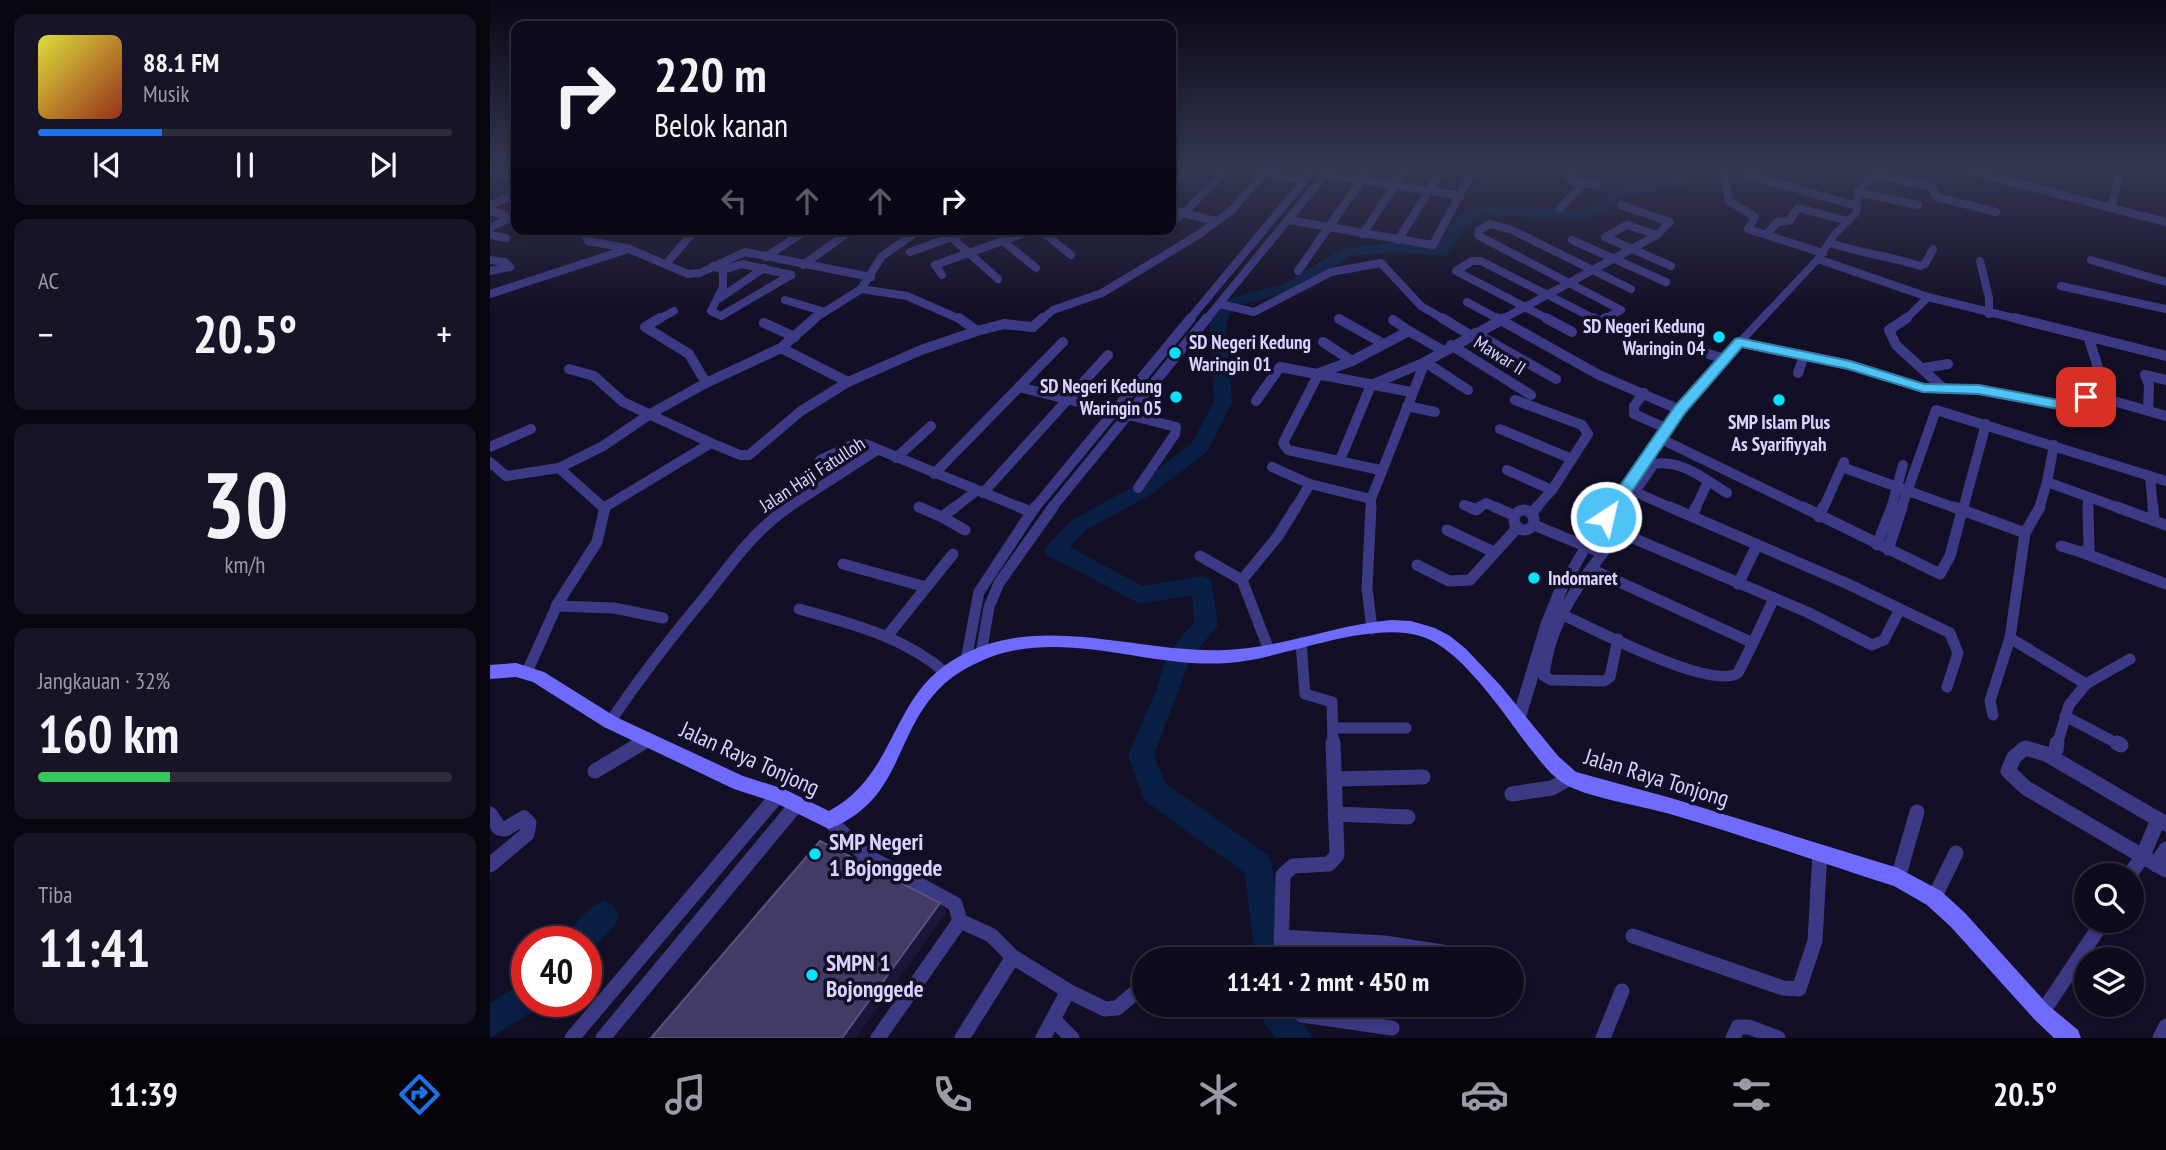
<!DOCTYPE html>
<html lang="id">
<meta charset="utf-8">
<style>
:root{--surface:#0e0b1c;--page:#171425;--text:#f1f3f6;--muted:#9b9ba3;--line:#2e2b3b;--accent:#1a73e8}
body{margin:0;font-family:"PT Sans Narrow",sans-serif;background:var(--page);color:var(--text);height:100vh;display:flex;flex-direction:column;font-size:26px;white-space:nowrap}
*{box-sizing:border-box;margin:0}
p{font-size:23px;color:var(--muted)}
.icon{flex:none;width:38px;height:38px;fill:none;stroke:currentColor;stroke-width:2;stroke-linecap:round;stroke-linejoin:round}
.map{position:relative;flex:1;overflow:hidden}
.details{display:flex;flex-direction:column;gap:14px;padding:14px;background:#08060f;width:490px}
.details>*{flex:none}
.hud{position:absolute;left:21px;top:21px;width:665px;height:214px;border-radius:14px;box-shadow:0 4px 10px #0003,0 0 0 2px var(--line);background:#0e0b1c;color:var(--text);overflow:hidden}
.controls{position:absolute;left:1584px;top:863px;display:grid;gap:14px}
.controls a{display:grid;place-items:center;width:70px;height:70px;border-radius:50%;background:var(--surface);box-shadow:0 4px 10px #0003,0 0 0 2px var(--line);font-size:35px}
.speed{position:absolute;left:21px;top:926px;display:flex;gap:14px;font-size:35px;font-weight:700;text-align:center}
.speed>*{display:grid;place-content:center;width:91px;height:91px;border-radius:50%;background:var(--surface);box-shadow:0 4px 10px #0003,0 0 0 2px var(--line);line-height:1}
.speed .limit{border:10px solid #d22;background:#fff;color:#111}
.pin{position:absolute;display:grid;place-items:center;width:60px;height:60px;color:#fff;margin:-30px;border-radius:14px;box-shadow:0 4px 10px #0006}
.me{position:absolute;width:77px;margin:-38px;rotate:35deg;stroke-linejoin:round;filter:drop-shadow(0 0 5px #0008)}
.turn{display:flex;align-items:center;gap:24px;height:147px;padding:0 28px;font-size:32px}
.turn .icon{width:91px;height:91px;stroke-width:2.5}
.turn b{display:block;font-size:49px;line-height:60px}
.lanes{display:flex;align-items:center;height:66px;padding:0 28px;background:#0003;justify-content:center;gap:35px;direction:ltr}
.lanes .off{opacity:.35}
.big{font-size:52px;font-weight:600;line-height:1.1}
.details .tile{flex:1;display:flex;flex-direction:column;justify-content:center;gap:10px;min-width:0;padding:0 24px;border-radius:14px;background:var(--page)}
.details .dial{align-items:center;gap:0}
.dial b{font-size:91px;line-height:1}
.song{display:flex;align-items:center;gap:21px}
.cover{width:84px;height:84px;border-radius:10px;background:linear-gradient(135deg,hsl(60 70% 55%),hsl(10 70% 35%))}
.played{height:7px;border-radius:4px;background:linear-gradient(90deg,var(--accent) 30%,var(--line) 30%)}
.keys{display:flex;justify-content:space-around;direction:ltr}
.heat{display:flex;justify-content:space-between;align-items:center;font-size:38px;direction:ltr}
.charge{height:10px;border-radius:5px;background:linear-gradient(90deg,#34c759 32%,var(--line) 0)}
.trip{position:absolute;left:642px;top:947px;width:392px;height:70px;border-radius:35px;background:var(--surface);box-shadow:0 4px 10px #0003,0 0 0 2px var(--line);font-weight:600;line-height:70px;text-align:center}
.tab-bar{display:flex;height:112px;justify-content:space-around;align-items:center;background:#06040b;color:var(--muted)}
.tab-bar .icon{width:49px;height:49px}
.tab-bar .selected{color:var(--accent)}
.tab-bar b{font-size:32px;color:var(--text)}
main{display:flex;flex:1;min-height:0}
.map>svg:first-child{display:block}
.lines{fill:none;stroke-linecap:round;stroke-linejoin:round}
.river{fill:#0a1f44;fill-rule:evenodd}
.minor-far3{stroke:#3d3a85;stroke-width:8}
.minor-far2{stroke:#3d3a85;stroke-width:10}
.minor-far1{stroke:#3d3a85;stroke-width:11}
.minor{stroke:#3d3a85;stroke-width:15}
.tertiary{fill:#3d3a85;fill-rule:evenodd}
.secondary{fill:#6f6bff;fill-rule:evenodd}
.shaded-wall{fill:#1d163a}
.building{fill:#433a66;stroke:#5a527e;stroke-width:2}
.route{fill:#4fc3f7;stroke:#337fa1;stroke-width:2}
.poi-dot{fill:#00e5ff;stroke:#130f26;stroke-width:2.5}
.labels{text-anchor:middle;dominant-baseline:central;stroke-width:7;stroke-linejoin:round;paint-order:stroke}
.poi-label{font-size:19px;font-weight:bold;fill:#d9d4ff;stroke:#130f26;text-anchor:end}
.street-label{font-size:19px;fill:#d9d4ff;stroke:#130f26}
.near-street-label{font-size:23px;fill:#d9d4ff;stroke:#130f26}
.near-poi-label{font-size:23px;font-weight:bold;fill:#d9d4ff;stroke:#130f26;text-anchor:start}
</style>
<main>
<section class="details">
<div class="tile">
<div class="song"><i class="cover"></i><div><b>88.1 FM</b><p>Musik</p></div></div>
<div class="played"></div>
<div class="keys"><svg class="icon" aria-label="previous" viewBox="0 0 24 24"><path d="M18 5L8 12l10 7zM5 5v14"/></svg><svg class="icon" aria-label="pause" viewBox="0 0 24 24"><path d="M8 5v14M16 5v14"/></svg><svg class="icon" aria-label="next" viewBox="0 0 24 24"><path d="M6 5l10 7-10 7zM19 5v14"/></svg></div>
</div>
<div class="tile"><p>AC</p>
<div class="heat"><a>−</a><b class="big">20.5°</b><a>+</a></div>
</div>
<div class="tile dial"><b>30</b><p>km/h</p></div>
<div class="tile"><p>Jangkauan · 32%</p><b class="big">160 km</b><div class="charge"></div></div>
<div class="tile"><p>Tiba</p><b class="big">11:41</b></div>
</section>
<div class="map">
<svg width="1676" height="1038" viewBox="0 0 1676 1038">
<rect width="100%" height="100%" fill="#130f26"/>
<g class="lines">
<g class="river">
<path d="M1177 168H1191L1202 181 1195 185 1136 195 1100 220 989 215 973 229 956 256 907 252 861 256 805 290 747 306 739 315 736 325 742 402 717 452 662 494 596 530 580 547 652 586 713 576 721 579 728 625 700 659 664 755 675 783 778 855 782 865 795 959H765L755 873 654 800 638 755 666 691 677 655 704 622 702 595 650 604 557 555 554 549 582 520 648 484 702 443 724 402 720 325 723 314 735 300 793 284 852 249 907 242 946 248 966 218 983 207 1017 205 1096 211 1127 189 1185 178Z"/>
<path d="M114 901 124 906 129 916 124 926 96 955V942H75C82 925 97 908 114 901Z"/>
<path d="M37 981V1001H51L48 1008 0 1038V1003Z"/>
<path d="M770 1004H802L823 1038H786L775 1024Z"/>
</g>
<g class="minor-far3">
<path d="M746 168 815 180"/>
<path d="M1083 168 1079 177 1082 181 1106 185"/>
<path d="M1103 168 1118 170"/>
<path d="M1265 168 1258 175 1367 206"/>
<path d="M1469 168 1621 208"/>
<path d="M1631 168 1621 208 1676 222"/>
<path d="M0 169 26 182"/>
<path d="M836 174 970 196"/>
<path d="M1234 175 1239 201 1265 217 1258 229 1333 253"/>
<path d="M1387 175 1442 187 1446 197 1506 212"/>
<path d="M681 184 698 168"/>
<path d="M1367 192 1428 205"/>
<path d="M0 205 26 194"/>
<path d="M1070 208 1094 183"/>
<path d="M681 210 726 221"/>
<path d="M0 211 26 218"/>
<path d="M798 220 943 245 984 168"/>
<path d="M681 221 694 213 738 168"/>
<path d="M0 228 21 217"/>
<path d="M104 229 96 237 98 241 137 248 198 274 210 273 255 252 381 277"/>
<path d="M549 229 581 255"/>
<path d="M662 233 668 229"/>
<path d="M873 234 916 168"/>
<path d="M1277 234 1287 222 1299 221 1308 208 1358 221"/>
<path d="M0 235 16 238"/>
<path d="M1167 235 1137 225 1115 237 1181 266"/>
<path d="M461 237 508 279"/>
<path d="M908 240 953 168"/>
<path d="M1082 240 1176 282"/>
<path d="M513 241 546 268"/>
<path d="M1340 243C1370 253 1400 256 1430 266L1435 264 1443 249"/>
<path d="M420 252 484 229"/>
<path d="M276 257 318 229"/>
<path d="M1328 259 1438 297 1532 320"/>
<path d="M0 260 15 262 20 267"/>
<path d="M1601 260 1676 282"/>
<path d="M1490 261 1499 298V314"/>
<path d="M176 264 206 229"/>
<path d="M313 265 363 229"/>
<path d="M223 266 233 270V287L221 311 231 316 301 275"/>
<path d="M233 270 252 264 301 275"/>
<path d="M0 271 20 267"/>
<path d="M808 271 880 168"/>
<path d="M452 275 445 265 546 229"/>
<path d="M1571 286 1676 309"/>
<path d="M371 289 417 296 472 320"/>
<path d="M0 294 138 249"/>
<path d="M230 298 274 268"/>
<path d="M295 300 335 312"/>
<path d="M977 302 1010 320"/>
<path d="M730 304 764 312 841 272 891 263 931 306 955 320"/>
<path d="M167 320 184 311"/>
<path d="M322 320 371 289 392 256 431 229"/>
<path d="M551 320 563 310 612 293 708 235 742 210 778 168"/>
<path d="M699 320 825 168"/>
<path d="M716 320 840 168"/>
<path d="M1011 320 1167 235 1180 222 1131 205"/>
<path d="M1060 320 966 271 982 261H991L1107 320"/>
<path d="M1113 320 1131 310 993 238 988 235 989 230 1000 224 1022 230 1141 289"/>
<path d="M1415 320 1438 297"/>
</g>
<g class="minor-far2">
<path d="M170 318 155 327 199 354 216 383"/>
<path d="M469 318 487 331"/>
<path d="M952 318 980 335"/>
<path d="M1007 318 1109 375 1190 410"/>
<path d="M1056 318 1082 332"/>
<path d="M1103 318 1110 322 1116 318"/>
<path d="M1417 318 1399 330 1406 345 1453 388"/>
<path d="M1525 318 1676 356"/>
<path d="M849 319 892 343"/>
<path d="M903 320 919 331"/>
<path d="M274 323 305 337"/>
<path d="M985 333 1066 379"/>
<path d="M833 342 862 361"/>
<path d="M1249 342 1360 365 1433 388 1489 390 1569 405 1602 395 1609 386 1610 374 1599 339"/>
<path d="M961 345 1041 395"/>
<path d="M1174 347 1202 349 1235 359"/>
<path d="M291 348 358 382"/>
<path d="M1434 368 1458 364"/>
<path d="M79 369 104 376 133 402 221 443 115 507"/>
<path d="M1308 373 1314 356"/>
<path d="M1655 375 1659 385 1658 410"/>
<path d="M1655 375 1676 380"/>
<path d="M529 387 686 427 685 434 648 488"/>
<path d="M1154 393 1144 406V414L1178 429"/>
<path d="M1602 395 1676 416"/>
<path d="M1025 400 1092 425 1098 434 1062 490 1045 509"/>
<path d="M766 401 790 367 921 392"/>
<path d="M917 406 945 412"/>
<path d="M1010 429 1082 459"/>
<path d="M1171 439 1316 509"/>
<path d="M221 443 250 455H259L311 411 358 382 431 350 487 331 514 324 543 327 553 318"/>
<path d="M1564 445 1557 482 1632 509"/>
<path d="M0 447 41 429"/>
<path d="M406 458 441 426"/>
<path d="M330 460 362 445 375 444 534 509"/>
<path d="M850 460 881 385 935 362 978 390"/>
<path d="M0 462 16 476 69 468 113 446 160 414 216 383 291 348 325 318"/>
<path d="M782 467 820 484 881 499"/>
<path d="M1352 467 1468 509"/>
<path d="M69 468 115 509"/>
<path d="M890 470 798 450 793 443 829 373 862 361 919 331 952 350"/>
<path d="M1017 470 1062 490"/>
<path d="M444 474 573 342"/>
<path d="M1660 476 1663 509"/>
<path d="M1145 492 1184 509"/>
<path d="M493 493 618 355"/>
<path d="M1598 498V509"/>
<path d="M974 505 984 509"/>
<path d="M429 507 434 509"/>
<path d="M296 509 387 450"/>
<path d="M463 509 486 491"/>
<path d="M544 509 701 318"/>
<path d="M561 509 717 318"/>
<path d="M805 509 820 484"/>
<path d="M881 509V499L935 362 1015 318"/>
<path d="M987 509 996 503 1009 509"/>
<path d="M1133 509 1164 464C1191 459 1215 479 1237 493"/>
<path d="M1205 509 1218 482"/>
<path d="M1333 509 1354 462"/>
<path d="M1401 509 1413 465"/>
<path d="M1411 509 1446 410 1676 481"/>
<path d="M1473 509 1496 424"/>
<path d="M1549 509 1557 482"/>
</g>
<g class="minor-far1">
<path d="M429 507 452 517 465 507"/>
<path d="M529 507 541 512"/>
<path d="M881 507 877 588 882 629"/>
<path d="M979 507 986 510 990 507"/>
<path d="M1005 507 1023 515"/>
<path d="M1134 507 1125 521 1124 530 1317 612 1382 645 1394 640 1410 609"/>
<path d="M1180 507 1358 584 1460 633 1468 653 1457 687"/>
<path d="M1313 507 1450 574 1460 556 1473 507"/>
<path d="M1464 507 1535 533"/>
<path d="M1550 507 1535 533 1520 638 1596 684 1640 659"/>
<path d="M1627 507 1676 525"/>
<path d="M1663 507 1664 521"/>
<circle cx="1034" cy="520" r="10"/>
<path d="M1041 514 1047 507"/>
<path d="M1202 515 1206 507"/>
<path d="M452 517 475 530"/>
<path d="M1329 517 1333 507"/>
<path d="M1044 525 1112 553"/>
<path d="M957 530 1004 552"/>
<path d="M1128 534C1093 577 1060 619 1054 676L1061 680 1114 681 1120 677 1128 639"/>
<path d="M1387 545 1402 507"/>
<path d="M1571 546 1591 552 1599 549 1598 507"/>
<path d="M1398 550 1412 507"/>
<path d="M1591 552 1676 584"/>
<path d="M710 556 752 580 779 650"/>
<path d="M353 564 436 587"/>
<path d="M927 565 959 581 980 580 1028 527"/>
<path d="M1101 569 1263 643 1284 598"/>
<path d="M752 580 788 536 806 507"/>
<path d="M1248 584 1267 545"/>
<path d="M66 606 124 608 173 618"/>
<path d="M309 609C362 624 413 636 456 673"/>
<path d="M1071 614C1102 628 1221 691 1248 673L1263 643"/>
<path d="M398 635 463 554"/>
<path d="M811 643 815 694 842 702 843 745"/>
<path d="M491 654 499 607 509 583 563 507"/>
<path d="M476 660 489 592 545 507"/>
<path d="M37 672 68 603 107 542 115 507"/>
<path d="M1503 715 1500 701 1520 638"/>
<path d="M1575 716 1630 745"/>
<path d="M120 722C150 677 183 635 218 593 242 562 266 529 299 507"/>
<path d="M844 728H916"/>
<path d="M149 745 159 739"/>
<path d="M1567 745 1579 705 1596 684"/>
</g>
<g class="minor">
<path d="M1627 743 1631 745"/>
<path d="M1566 750 1567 743"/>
<path d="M105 771 152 743"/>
<path d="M845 779 933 777"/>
<path d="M1022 794 1062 788 1080 778"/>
<path d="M0 814 9 828 15 829 34 818 39 823 37 834 0 865"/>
<path d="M845 814 918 817"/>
<path d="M339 820 375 855 465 904 470 921 501 935 523 957 578 991 615 1009 627 1008 647 991 654 978"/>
<path d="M1676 824 1556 754 1535 748 1524 757 1518 771 1536 788 1676 870"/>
<path d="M1666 865 1676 849"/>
<path d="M1639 875 1652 858 1668 820"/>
<path d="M1408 878 1427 812"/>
<path d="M1444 898 1466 853"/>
<path d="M1143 936 1293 988 1309 989 1325 941 1330 852"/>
<path d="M791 937 894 943 972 955"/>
<path d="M791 959 793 875 803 866 839 864 847 855 843 743"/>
<path d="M803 1004 812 1015 902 1028"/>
<path d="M1552 1013 1614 920"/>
<path d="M564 1020 582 1038"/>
<path d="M82 1038 288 795"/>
<path d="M113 1038 307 804"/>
<path d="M388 1038 470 921"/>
<path d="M472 1038 523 957"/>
<path d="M553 1038 578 991"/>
<path d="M1113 1038 1132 991"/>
<path d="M1243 1038 1248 1027H1259L1288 1038"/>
<path d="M1670 1038 1676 1026"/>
</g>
<path class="tertiary" d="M1389 168H1398L1371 193 1370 214 1347 237 1331 261 1207 394 1106 539 1077 591 1065 622 1035 721 1033 726 1028 727 1023 726 1021 721 1051 622 1064 590 1098 533 1199 390 1325 257 1341 233 1363 211 1364 190Z"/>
<path class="secondary" d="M901 620 921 621 945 628 960 636 976 649 1010 685 1068 756 1086 772 1181 798 1408 868 1451 891 1475 913 1559 1006 1588 1030 1591 1038H1564L1545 1020 1461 927 1437 905 1404 886C1329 862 1255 836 1180 814 1152 806 1094 797 1073 783 1059 774 1049 759 1039 747 1015 715 971 649 933 637 878 619 795 659 738 663 659 669 576 628 498 658 481 665 464 674 451 687 403 734 413 800 339 829L284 802 244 789 114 727 43 682 26 677 0 679V665L26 663 54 672 126 717 253 776 294 789 339 811C406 775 400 700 460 662 544 608 644 654 735 650 791 648 845 625 901 620Z"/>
</g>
<path class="shaded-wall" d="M450 903 457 912 366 1038H352Z"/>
<path class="building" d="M330 841 450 903 352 1038H161Z"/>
<linearGradient id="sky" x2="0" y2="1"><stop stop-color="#0a0815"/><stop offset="0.54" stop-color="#333752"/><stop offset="1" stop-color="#333752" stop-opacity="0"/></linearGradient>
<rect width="1676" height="313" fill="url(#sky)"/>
<path class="route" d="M1249 338 1360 361 1434 384 1489 385 1569 400 1596 393 1603 397 1569 409 1489 394 1433 392 1358 369 1252 347 1195 413 1122 521H1111V513L1185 406 1245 339Z"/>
<g class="poi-dot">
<circle cx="1229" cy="337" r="7"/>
<circle cx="685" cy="353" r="7"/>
<circle cx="686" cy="397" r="7"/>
<circle cx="1289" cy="400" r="7"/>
<circle cx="1044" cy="578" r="7"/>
<circle cx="325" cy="854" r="7"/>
<circle cx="322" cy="975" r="7"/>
</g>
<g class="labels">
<g class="poi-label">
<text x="1215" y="326">SD Negeri Kedung<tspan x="1215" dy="22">Waringin 04</tspan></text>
<text x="699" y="342" text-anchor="start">SD Negeri Kedung<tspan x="699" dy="22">Waringin 01</tspan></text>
<text x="672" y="386">SD Negeri Kedung<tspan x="672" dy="22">Waringin 05</tspan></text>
<text x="1289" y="422" text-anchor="middle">SMP Islam Plus<tspan x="1289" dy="22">As Syarifiyyah</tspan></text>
<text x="1058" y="578" text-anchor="start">Indomaret</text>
</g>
<g class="street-label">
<text transform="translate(1010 355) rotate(32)">Mawar II</text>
<text transform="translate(322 474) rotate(-33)">Jalan Haji Fatulloh</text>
</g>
<g class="near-street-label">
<text transform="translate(260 758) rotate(24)">Jalan Raya Tonjong</text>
<text transform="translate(1167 777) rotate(17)">Jalan Raya Tonjong</text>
</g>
<g class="near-poi-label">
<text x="339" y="841">SMP Negeri<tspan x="339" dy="26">1 Bojonggede</tspan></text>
<text x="336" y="962">SMPN 1<tspan x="336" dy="26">Bojonggede</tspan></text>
</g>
</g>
</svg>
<div class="controls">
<a><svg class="icon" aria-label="search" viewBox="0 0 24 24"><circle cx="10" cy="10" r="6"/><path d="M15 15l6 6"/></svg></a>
<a><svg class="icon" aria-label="layers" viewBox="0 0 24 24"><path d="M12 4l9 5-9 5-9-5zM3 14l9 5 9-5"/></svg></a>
</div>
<div class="speed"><div class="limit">40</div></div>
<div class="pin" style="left:1596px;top:397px;background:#d93025"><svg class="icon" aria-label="arrive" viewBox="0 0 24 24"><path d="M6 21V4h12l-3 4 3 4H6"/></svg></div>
<svg class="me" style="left:1116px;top:517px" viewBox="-20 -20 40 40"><circle r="17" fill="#4fc3f7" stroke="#fff" stroke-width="3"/><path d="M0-11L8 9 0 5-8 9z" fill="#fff"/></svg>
<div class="trip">11:41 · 2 mnt · 450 m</div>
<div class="hud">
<div class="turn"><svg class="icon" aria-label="right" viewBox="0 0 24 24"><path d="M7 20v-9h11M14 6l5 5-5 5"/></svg><div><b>220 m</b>Belok kanan</div></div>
<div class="lanes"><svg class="icon off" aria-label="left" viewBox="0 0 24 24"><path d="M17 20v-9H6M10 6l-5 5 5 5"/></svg><svg class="icon off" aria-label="ahead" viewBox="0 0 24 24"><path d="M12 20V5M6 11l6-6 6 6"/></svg><svg class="icon off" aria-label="ahead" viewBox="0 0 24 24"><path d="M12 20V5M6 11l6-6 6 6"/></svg><svg class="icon" aria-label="right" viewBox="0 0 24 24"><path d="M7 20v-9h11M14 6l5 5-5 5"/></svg></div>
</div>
</div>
</main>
<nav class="tab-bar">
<b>11:39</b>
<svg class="icon selected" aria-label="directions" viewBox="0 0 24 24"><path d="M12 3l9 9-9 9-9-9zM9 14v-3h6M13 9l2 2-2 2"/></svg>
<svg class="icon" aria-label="music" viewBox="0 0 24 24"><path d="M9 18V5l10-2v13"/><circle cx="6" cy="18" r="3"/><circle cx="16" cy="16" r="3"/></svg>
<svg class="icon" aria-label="phone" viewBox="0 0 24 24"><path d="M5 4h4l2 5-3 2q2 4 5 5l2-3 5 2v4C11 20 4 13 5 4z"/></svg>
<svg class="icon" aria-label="climate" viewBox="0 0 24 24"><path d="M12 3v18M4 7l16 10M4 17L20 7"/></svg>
<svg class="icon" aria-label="car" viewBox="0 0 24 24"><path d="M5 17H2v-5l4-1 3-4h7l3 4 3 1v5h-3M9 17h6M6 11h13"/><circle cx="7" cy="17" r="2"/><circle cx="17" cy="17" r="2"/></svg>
<svg class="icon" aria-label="filters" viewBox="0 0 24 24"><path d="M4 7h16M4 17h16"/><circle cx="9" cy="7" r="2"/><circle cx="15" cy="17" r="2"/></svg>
<b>20.5°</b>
</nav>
